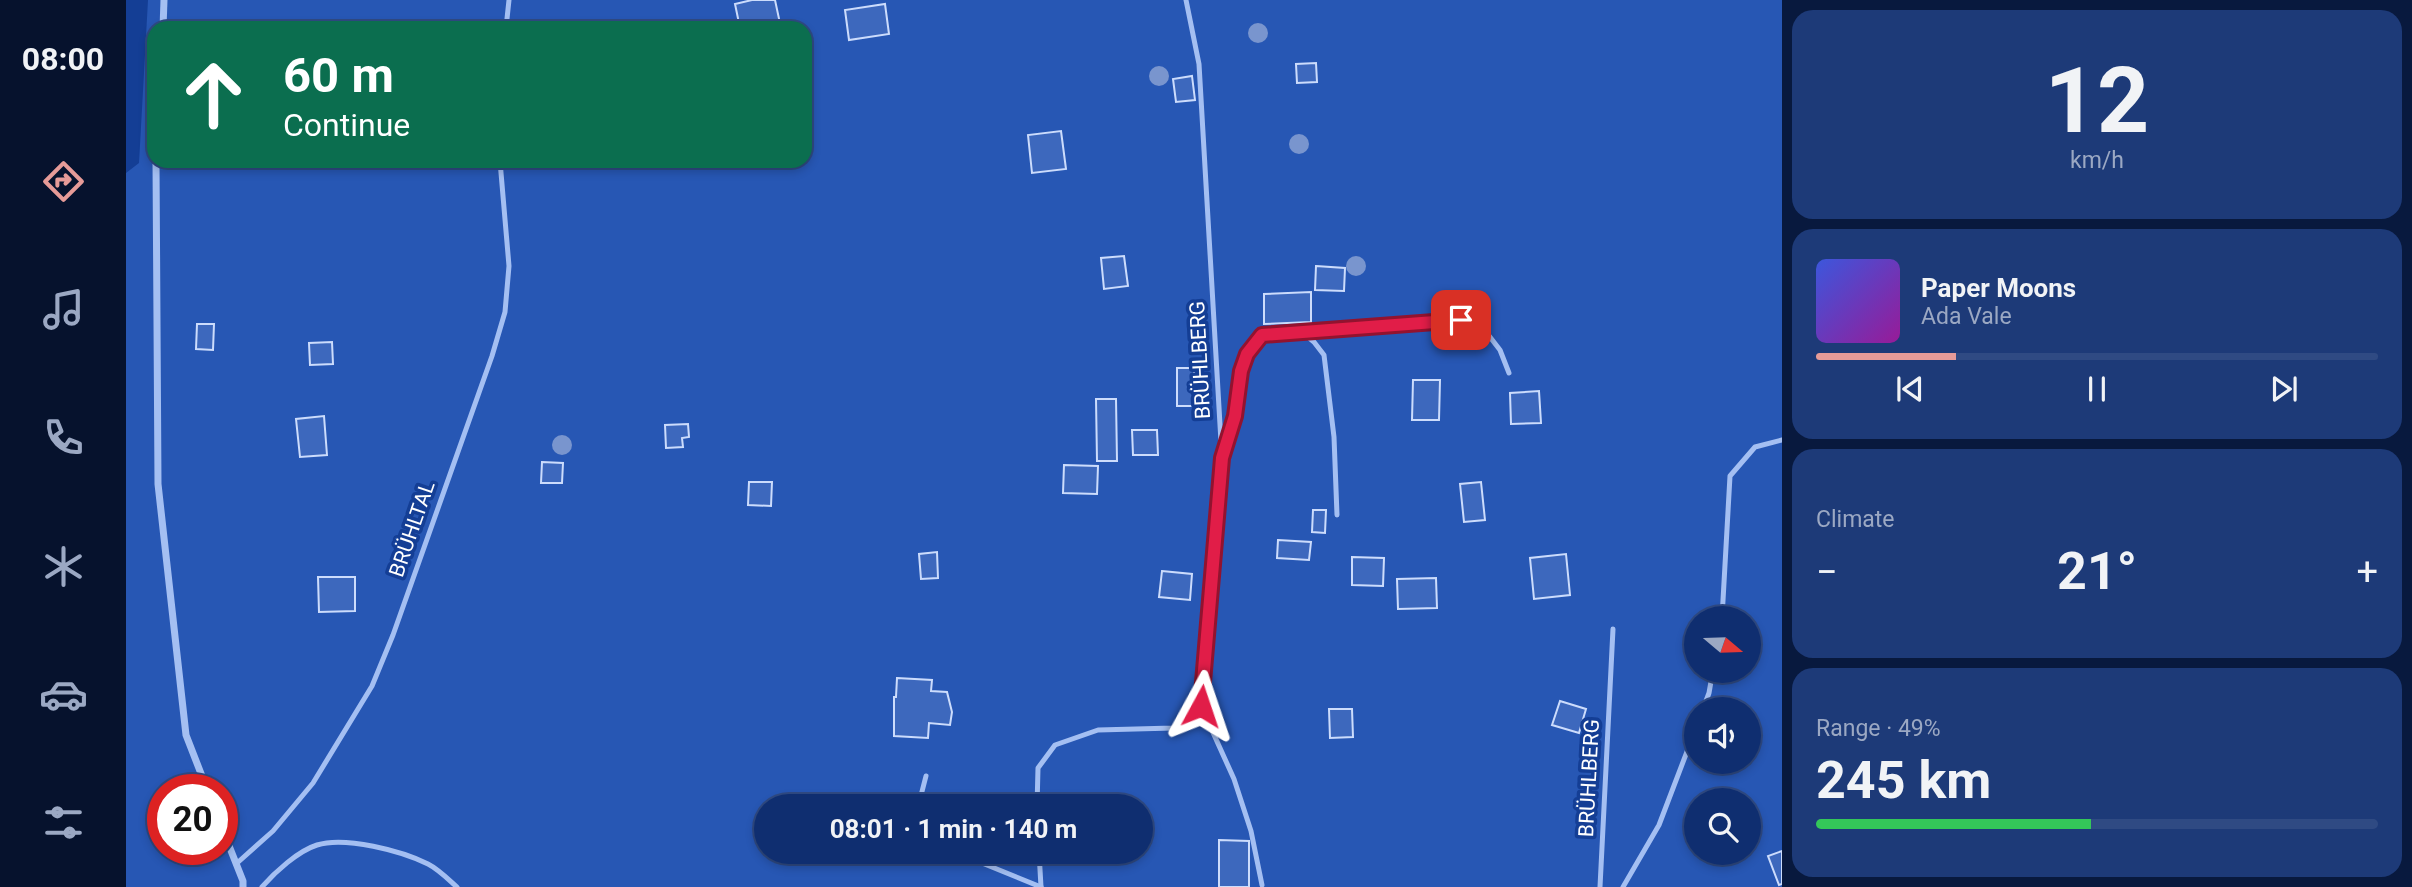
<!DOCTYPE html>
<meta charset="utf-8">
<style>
:root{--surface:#0f2e70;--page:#1d3a78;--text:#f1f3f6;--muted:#9ba8c3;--line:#2f4a83;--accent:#e69b98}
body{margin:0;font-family:Roboto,sans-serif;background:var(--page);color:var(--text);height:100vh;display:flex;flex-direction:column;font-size:26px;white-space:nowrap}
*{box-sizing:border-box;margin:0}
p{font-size:23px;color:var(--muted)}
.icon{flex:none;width:38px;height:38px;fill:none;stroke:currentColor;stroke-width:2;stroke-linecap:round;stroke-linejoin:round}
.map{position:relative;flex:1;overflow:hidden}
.panel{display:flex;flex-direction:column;gap:10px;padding:10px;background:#08193e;width:630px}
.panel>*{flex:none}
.top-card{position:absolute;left:21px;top:21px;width:665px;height:147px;border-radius:21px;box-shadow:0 4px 10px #0003,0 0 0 2px var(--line);background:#0b6e4f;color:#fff;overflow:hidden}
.needle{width:46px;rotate:109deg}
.buttons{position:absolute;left:1558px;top:606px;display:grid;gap:14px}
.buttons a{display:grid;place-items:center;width:77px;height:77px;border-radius:50%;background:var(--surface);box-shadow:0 4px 10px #0003,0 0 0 2px var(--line);font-size:35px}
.speed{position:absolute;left:21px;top:774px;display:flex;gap:14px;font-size:35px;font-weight:700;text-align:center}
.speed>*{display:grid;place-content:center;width:91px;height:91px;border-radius:50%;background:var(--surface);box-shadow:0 4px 10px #0003,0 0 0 2px var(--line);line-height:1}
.speed .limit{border:10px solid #d22;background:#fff;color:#111}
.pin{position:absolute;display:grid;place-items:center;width:60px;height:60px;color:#fff;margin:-30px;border-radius:14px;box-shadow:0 4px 10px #0006}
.me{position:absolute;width:77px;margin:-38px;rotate:5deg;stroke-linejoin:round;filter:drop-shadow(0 0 5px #0008)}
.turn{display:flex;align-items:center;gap:24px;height:147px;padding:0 21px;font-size:32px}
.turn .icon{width:91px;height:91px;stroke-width:2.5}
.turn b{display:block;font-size:49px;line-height:60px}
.big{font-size:52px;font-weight:700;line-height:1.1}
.panel .tile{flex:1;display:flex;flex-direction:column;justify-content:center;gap:10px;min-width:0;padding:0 24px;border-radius:21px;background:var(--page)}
.panel .dial{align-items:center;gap:0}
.dial b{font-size:91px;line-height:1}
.song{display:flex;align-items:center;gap:21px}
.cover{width:84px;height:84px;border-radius:10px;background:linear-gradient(135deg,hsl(230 70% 55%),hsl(300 70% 35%))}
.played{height:7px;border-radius:4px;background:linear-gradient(90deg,var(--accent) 25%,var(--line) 25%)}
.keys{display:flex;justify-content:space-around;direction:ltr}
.heat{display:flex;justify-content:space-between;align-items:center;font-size:38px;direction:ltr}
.charge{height:10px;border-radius:5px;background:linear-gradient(90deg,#34c759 49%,var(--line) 0)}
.trip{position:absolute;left:628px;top:794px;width:399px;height:70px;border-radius:35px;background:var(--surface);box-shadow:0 4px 10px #0003,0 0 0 2px var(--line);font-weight:700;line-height:70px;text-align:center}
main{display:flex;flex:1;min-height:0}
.dock{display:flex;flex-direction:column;width:126px;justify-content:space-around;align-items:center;background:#06122d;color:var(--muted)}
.dock .icon{width:49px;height:49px}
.dock .active{color:var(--accent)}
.dock b{font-size:32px;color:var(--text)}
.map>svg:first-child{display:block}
.green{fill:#2757b4;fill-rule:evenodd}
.building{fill:#3d68bd;stroke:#ccdcfc;stroke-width:2}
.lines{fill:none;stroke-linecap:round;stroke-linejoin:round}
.lane{stroke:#a4bff2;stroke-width:5}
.street{stroke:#a4bff2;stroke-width:7}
.tree{fill:#7995ce}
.route-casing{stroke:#92132f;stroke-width:18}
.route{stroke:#e11d48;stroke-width:12}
.labels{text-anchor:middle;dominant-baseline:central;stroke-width:7;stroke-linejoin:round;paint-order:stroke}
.street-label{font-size:21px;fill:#fff;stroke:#143e95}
</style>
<main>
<nav class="dock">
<b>08:00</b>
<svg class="icon active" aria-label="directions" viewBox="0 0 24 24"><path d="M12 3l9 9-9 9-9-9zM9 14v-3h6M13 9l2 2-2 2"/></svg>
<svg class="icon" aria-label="music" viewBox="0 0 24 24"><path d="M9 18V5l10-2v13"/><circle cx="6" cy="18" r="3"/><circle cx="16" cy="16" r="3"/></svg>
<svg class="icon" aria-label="phone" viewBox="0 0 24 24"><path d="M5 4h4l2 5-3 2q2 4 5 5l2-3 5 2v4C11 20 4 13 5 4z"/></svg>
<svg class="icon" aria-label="climate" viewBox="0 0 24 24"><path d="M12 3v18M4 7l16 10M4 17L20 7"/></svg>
<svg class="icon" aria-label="car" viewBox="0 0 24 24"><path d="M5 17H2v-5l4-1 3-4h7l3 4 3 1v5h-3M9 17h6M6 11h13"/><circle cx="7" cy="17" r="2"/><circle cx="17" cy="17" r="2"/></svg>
<svg class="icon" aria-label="filters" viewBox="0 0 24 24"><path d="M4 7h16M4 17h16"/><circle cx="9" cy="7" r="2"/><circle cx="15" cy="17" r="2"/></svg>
</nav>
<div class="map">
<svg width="1656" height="887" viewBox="0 0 1656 887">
<rect width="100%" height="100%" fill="#143e95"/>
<path class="green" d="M22 0H1656V887H0V173L13 163ZM28 28H679V161H28ZM1570 618H1622V670H1570ZM1570 709H1622V761H1570ZM37 789H96V849H37ZM1570 800H1622V852H1570ZM640 807H1015V852H640Z"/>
<g class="building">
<path d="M626 0H649L655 28H614L609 4Z"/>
<path d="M759 4 763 34 723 40 719 10Z"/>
<path d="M1190 63 1191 82 1171 83 1170 64Z"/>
<path d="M1066 76 1069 100 1050 102 1047 79Z"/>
<path d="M935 131 940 169 906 173 902 135Z"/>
<path d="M998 256 1002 286 978 289 975 258Z"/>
<path d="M1190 266 1219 268 1218 291 1189 290Z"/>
<path d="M1185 292V322L1138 324V294Z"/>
<path d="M71 324H88L87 350 70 349Z"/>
<path d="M206 342 207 364 184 365 183 343Z"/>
<rect x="1051" y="368" width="17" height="38"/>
<path d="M1287 380H1314L1313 420H1286Z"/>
<path d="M1413 391 1415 423 1385 424 1384 393Z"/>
<path d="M970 399H990L991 461H971Z"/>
<path d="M198 416 201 455 174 457 170 419Z"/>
<path d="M562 424 563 437 556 438 557 447 540 448 539 425Z"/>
<path d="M1006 430H1031L1032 455H1007Z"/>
<path d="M416 462 437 463 436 483H415Z"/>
<path d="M938 465 972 466 971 494 937 493Z"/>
<path d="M623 482H646L645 506 622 505Z"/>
<path d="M1355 482 1359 520 1338 522 1334 484Z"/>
<path d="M1187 510H1200L1199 533 1186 532Z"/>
<path d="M1152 540 1185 542 1183 560 1151 558Z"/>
<path d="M811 552 812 578 795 579 793 554Z"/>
<path d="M1440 554 1444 595 1408 599 1404 558Z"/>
<path d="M1226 557 1258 558 1257 586 1226 585Z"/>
<path d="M1036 571 1066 574 1064 600 1033 597Z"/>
<path d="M192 577H229V611L193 612Z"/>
<path d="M1310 578 1311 608 1272 609 1271 579Z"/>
<path d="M771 678 806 680 805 691 821 692 826 712 824 725 803 723 802 738 768 736V697H770Z"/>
<path d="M1434 701 1460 709 1453 733 1426 725Z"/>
<path d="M1203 709H1226L1227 737 1204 738Z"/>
<path d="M1093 840 1123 841V887H1093Z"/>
<path d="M1656 851V884L1653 885 1642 856Z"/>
</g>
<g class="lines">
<g class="lane">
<path d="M380 28 383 0"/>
<path d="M1175 331 1188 342 1198 355 1208 437 1211 515"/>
<path d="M1097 454C1101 442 1106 429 1109 417 1118 378 1108 369 1136 335L1335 320 1357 328 1374 350 1383 373"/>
<path d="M1596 618 1604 476 1629 447 1656 440"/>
<path d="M1075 706 1108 779 1125 831 1136 885"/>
<path d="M1577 709 1583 693 1587 670"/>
<path d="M792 807 800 776"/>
<path d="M911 807 912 768 929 745 972 730 1047 728 1075 706 1096 459 1073 64 1060 0"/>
<path d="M829 852 915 887"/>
<path d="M913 852 915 887"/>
<path d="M110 864 147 831 187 783 246 686 267 635 366 356 379 312 383 266 374 161"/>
<path d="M136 887C149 872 172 851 191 845 219 836 276 851 302 864 312 869 322 879 331 887"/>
<path d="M1474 887 1487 629"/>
<path d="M1497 887 1533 825 1570 728"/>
</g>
<g class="street">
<path d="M37 28 38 0"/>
<path d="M30 161 32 484 60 735 81 789"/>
<path d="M96 828 117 881V887"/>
</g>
</g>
<g class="tree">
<circle cx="1132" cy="33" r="10"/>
<circle cx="1033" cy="76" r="10"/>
<circle cx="1173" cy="144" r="10"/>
<circle cx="1230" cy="266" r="10"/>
<circle cx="436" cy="445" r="10"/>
</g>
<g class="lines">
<g class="route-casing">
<path id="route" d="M1075 706 1096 458 1109 416 1115 371 1121 354 1136 335 1335 320"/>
</g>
<use href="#route" class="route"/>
</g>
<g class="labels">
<g class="street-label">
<text transform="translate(1074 360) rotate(-93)">BRÜHLBERG</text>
<text transform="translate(286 529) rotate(-71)">BRÜHLTAL</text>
<text transform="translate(1463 778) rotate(-87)">BRÜHLBERG</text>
</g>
</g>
</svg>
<div class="buttons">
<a><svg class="needle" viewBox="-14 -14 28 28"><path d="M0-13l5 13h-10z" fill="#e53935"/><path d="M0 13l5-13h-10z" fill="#9ba8c3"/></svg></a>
<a><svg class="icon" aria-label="sound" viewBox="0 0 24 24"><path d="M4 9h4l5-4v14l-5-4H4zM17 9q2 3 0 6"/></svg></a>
<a><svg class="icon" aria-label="search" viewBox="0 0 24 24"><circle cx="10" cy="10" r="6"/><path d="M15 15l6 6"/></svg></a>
</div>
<div class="speed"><div class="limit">20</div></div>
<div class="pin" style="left:1335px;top:320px;background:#d93025"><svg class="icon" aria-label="arrive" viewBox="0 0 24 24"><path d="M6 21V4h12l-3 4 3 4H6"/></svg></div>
<svg class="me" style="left:1075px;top:706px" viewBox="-20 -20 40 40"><path d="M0-17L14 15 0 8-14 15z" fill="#e11d48" stroke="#fff" stroke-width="4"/></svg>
<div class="trip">08:01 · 1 min · 140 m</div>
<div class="top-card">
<div class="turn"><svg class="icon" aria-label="ahead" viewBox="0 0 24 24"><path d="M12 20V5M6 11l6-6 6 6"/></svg><div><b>60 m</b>Continue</div></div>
</div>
</div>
<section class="panel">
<div class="tile dial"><b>12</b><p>km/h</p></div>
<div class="tile">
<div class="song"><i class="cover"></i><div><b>Paper Moons</b><p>Ada Vale</p></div></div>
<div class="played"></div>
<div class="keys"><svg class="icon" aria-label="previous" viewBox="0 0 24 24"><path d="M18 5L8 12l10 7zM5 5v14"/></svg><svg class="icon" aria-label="pause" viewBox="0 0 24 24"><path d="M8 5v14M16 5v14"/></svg><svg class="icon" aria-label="next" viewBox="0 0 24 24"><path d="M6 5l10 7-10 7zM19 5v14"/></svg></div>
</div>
<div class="tile"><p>Climate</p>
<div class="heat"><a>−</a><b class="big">21°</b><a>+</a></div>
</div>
<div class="tile"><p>Range · 49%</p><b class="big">245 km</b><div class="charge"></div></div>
</section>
</main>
